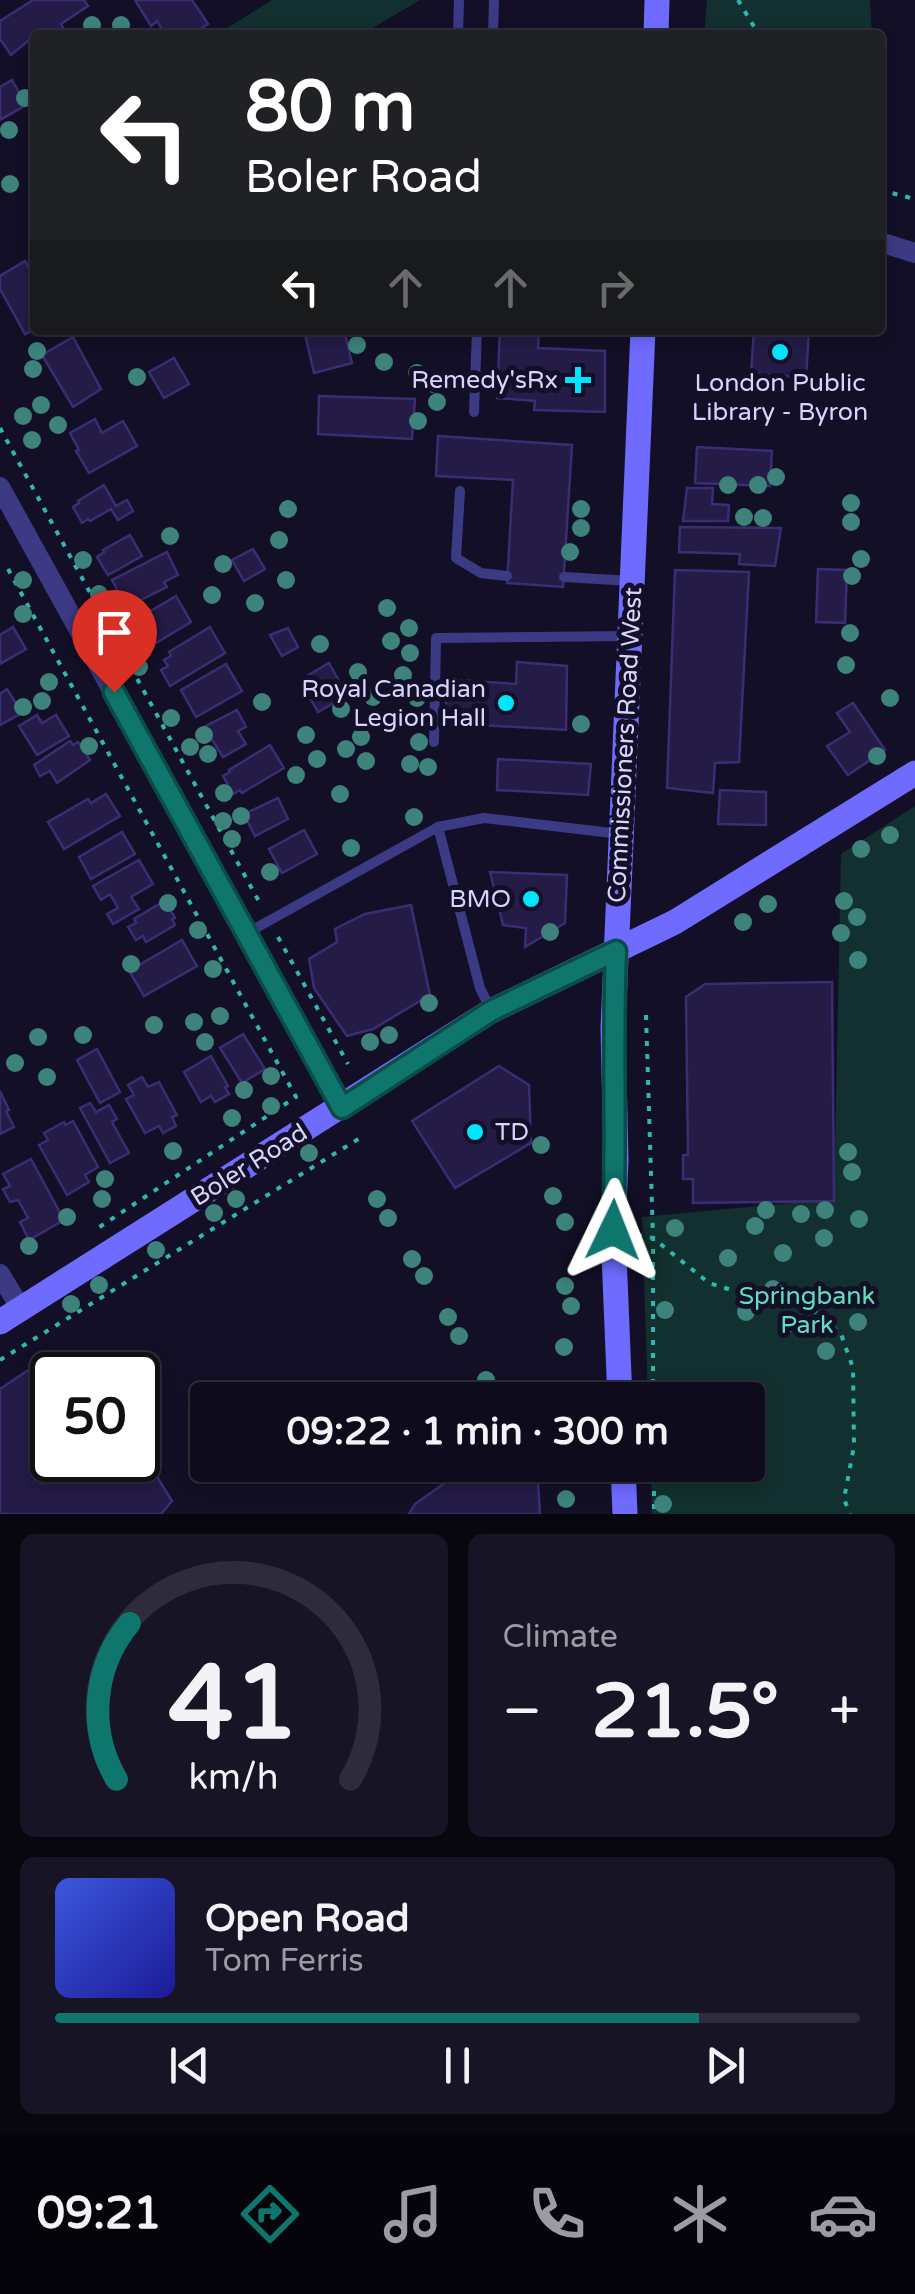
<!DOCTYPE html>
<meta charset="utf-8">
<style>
:root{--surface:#0e0b1c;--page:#171425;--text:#f1f3f6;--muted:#9b9ba3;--line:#2e2b3b;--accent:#0f766e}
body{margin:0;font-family:"Varela Round",sans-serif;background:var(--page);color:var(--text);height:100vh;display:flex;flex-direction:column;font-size:38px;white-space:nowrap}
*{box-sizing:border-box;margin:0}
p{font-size:32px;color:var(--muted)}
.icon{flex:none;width:55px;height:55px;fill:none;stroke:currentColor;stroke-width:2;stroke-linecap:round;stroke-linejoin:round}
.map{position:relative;height:1514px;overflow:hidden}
.panel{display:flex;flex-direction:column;gap:20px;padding:20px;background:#08060f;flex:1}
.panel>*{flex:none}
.guide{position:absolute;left:30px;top:30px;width:855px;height:305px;border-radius:10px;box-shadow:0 5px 15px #0003,0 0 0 2px var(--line);background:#202124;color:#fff;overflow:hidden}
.speed{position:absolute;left:30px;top:1352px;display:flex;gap:20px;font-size:50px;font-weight:700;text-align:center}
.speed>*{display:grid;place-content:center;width:130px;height:130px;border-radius:50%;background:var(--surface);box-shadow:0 5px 15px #0003,0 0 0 2px var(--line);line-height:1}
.speed .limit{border:5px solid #111;border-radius:15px;background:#fff;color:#111}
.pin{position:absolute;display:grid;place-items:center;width:85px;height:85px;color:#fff;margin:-102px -42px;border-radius:50% 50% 50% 0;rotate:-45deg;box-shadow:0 0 10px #0007}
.pin .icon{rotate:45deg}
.me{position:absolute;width:110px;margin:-55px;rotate:2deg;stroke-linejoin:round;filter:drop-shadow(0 0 8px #0008)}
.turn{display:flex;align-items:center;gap:35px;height:210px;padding:0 50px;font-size:45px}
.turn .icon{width:130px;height:130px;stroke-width:2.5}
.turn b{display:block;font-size:70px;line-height:85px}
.lanes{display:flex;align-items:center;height:95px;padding:0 50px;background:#0003;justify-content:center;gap:50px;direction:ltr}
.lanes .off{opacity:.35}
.big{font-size:75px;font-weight:800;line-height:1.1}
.panel .widget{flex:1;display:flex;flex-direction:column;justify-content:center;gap:15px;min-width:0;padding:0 35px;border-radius:15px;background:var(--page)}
.panel .dial{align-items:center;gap:0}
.dial svg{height:260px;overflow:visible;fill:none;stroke:var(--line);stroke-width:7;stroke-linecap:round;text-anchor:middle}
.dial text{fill:var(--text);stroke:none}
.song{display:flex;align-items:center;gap:30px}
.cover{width:120px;height:120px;border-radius:15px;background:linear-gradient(135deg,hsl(230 70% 55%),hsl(240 70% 35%))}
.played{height:10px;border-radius:5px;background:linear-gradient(90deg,var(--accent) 80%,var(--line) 80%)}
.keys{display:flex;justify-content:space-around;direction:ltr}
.heat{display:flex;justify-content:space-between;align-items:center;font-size:55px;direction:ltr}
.panel .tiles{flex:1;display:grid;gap:20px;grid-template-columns:1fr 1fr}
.widget:last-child{grid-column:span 2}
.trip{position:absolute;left:190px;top:1382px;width:575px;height:100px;border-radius:10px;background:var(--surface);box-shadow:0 5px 15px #0003,0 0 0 2px var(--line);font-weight:800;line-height:100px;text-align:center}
.menu{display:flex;height:160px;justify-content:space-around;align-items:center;background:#06040b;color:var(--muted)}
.menu .icon{width:70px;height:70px}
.menu .current{color:var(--accent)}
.menu b{font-size:45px;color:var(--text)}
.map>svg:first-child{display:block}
.green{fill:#12302f}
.building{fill:#241b47;stroke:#3b2d73;stroke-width:2.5}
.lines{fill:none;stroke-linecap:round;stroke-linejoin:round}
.path{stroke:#2fb8b0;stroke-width:4;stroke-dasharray:5 8;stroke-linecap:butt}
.lane{stroke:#3d3a85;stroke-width:10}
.street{stroke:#3d3a85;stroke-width:20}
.secondary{stroke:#6f6bff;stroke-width:25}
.tree{fill:#3d827b}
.route-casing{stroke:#0a4d48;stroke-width:25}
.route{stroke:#0f766e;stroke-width:18}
.poi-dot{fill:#00e5ff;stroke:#130f26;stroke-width:4}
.labels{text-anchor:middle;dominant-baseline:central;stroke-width:10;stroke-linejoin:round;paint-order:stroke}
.poi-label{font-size:25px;fill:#d9d4ff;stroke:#130f26;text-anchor:end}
.street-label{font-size:25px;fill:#d9d4ff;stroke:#130f26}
.park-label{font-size:25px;fill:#5fe0c0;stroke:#130f26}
</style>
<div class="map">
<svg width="915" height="1514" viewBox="0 0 915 1514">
<rect width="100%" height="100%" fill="#130f26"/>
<g class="green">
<path d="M272 0H420L361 35H216Z"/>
<path d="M707 0H870L872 35H704Z"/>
<path d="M915 806V1514H652L651 1465H748V1400H648L642 1217 834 1199 841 854Z"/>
</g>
<g class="building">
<path d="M33 0H84L88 6 61 24 65 31 58 35H35V48L33 50 28 41 11 55 0 39V21Z"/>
<path d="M135 0H192L208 24 192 35H166L157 21 151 26Z"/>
<path d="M516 31 583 34V35H516Z"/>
<path d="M12 80 26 105 0 120V87Z"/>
<path d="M25 261 35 278V329L25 334 0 289V276Z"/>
<path d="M304 330H344L352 363 314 373Z"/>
<path d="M500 330H539L538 348 605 351V412L534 410 535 401 497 398Z"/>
<path d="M754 330H809L806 378 751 373Z"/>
<path d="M73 337 101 389 73 407 42 355Z"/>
<path d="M174 358 189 384 164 398 149 372Z"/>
<path d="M319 396 415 399 412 439 318 434Z"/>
<path d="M95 419 102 433 123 421 137 446 89 473 76 451 79 450 70 433Z"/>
<path d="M438 436 572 445 563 587 507 583 513 480 436 476Z"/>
<path d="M697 447 772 451 770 486 695 483Z"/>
<path d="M104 485 116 506 127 500 133 511 118 520 111 509 90 521 88 519 82 523 73 507 79 503 78 501Z"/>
<path d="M687 488H713L712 504 729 505 728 521H683Z"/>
<path d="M680 527 781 528 775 566 739 564 740 554 679 552Z"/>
<path d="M130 535 142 556 108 575 97 557 104 552 103 550Z"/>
<path d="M253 549 265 569 244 581 232 560Z"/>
<path d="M167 552 178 575 164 582 167 587 126 607 112 580Z"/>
<path d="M818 569 847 570 845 623 816 622Z"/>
<path d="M675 570 749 572 739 762 715 763 713 793 667 788Z"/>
<path d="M176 596 191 622 156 643 149 631 142 635 134 621Z"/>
<path d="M13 627 26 649 0 664V635Z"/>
<path d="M210 627 225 653 170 686 161 670 168 666 164 660 171 656 169 652Z"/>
<path d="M288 628 298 647 282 656 270 635Z"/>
<path d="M517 662 567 666 566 730 446 723V679L516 684Z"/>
<path d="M329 663 347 695 318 712 300 680Z"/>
<path d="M226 664 242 691 196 717 181 690Z"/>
<path d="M7 689 22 713 0 725V694Z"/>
<path d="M853 703 885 750 848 775 827 746 850 732 837 713Z"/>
<path d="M237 710 246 727 238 731 246 744 223 757 204 727Z"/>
<path d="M37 715 42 723 56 715 69 736 37 755 19 726Z"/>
<path d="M70 741 73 745 78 742 90 760 57 783 50 771 40 776 34 765Z"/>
<path d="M270 745 284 768 242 793 240 790 233 794 223 776 230 772 229 770Z"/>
<path d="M498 759 591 764 588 795 497 790Z"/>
<path d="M720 790 766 792V825L718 824Z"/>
<path d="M106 794 120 816 64 849 48 822 88 799 91 803Z"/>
<path d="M278 798 288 819 255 836 244 814Z"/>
<path d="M304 830 317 854 282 873 269 849Z"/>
<path d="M122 832 135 854 91 879 79 857Z"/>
<path d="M139 860 153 884 131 897 139 909 113 924 107 914 118 908 110 894 101 900 93 886Z"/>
<path d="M490 872 567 875 565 923 525 947 526 928 503 925Z"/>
<path d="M161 903 165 909 169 907 175 918 172 919 175 925 146 942 143 936 136 940 128 927 136 923 134 919Z"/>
<path d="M411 905 430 995 373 1029 347 1036 314 988 309 959 337 942 335 929 365 914Z"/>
<path d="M182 940 197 966 144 996 129 971Z"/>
<path d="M832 982 834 1201 693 1203V1179H683V1155H688L686 997 705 984Z"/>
<path d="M243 1034 265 1069 242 1083 220 1048Z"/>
<path d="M97 1049 120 1092 100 1103 77 1060Z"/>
<path d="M211 1056 228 1086 225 1087 229 1094 215 1102 211 1096 201 1102 184 1072Z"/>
<path d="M499 1066 529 1085 531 1143 455 1188 412 1121Z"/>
<path d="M142 1077 148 1087 159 1082 177 1115 172 1117 176 1126 163 1133 159 1126 145 1133 126 1099 134 1095 128 1085Z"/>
<path d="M0 1091 9 1110 6 1111 14 1127 0 1134Z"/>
<path d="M90 1103 96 1112 109 1105 117 1119 112 1122 129 1153 110 1163 80 1108Z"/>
<path d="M73 1121 98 1167 85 1175 89 1182 67 1195 39 1145 48 1140 44 1133 64 1122 65 1125Z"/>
<path d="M31 1159 64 1220 29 1240 20 1222 28 1218 18 1200 10 1202 3 1189 10 1186 3 1174Z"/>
<path d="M36 1365 61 1375H52V1460H138V1446L172 1501 161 1514H0V1389Z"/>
<path d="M470 1465H537L540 1514H409L415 1504Z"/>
</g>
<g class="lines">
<g class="path">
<path d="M738 0 759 35"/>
<path d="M880 190 915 199"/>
<path d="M0 428 262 907"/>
<path d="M8 569 296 1097 95 1230"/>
<path d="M278 937 348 1064"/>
<path d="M646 1015 653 1238V1400"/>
<path d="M637 1235 653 1238 709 1283 763 1300 816 1312 841 1334 853 1368 854 1446 844 1499 850 1514"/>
<path d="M0 1360 360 1138"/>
<path d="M654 1465V1514"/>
</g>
<g class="lane">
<path d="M458 35 459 0"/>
<path d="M493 35 494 0"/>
<path d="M474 412 477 330"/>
<path d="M460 491 456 558 481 573 507 576"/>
<path d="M564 577 631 581"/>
<path d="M434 742 436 638 629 636"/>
<path d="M438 827 480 988 491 1010"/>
<path d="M247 933 438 827 484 818 620 834"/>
</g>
<g class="street">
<path d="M880 242 915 253"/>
<path d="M0 487 342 1107"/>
<path d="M0 1274 21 1309"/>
</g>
<g class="secondary">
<path d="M656 35 657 0"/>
<path d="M0 1322 491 1011 675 922 915 773"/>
<path d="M620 1400 613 1230 616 1160 613 1028 643 330"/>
<path d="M623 1465 625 1514"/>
</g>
</g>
<g class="tree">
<circle cx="92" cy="25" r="9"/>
<circle cx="121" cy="25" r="9"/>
<circle cx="25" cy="98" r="9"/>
<circle cx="9" cy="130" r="9"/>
<circle cx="10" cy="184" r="9"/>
<circle cx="357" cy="345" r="9"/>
<circle cx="37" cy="351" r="9"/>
<circle cx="384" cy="362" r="9"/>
<circle cx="33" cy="369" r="9"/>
<circle cx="417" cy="373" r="9"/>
<circle cx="137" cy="377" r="9"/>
<circle cx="433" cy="384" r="9"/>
<circle cx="437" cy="402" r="9"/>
<circle cx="41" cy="405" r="9"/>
<circle cx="23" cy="416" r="9"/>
<circle cx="418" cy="421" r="9"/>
<circle cx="58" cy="425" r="9"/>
<circle cx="32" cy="440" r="9"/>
<circle cx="776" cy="477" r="9"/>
<circle cx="728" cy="485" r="9"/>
<circle cx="758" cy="485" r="9"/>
<circle cx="851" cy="503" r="9"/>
<circle cx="288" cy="509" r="9"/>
<circle cx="581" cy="509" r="9"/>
<circle cx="744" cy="517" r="9"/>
<circle cx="763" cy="518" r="9"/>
<circle cx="851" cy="522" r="9"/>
<circle cx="581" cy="528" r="9"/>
<circle cx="170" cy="536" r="9"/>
<circle cx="279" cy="540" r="9"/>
<circle cx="570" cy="552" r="9"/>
<circle cx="861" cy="559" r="9"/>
<circle cx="83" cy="560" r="9"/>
<circle cx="223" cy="564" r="9"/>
<circle cx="852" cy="576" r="9"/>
<circle cx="23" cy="580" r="9"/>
<circle cx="286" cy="580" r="9"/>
<circle cx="99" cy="594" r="9"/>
<circle cx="212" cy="595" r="9"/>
<circle cx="255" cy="603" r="9"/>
<circle cx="387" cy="608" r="9"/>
<circle cx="23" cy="614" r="9"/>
<circle cx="117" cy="628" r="9"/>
<circle cx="409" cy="628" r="9"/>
<circle cx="850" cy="633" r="9"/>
<circle cx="391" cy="641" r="9"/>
<circle cx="320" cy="644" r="9"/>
<circle cx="128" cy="650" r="9"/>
<circle cx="410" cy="653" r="9"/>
<circle cx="846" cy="665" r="9"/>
<circle cx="139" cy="667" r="9"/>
<circle cx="358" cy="672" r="9"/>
<circle cx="403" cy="675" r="9"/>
<circle cx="49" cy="682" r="9"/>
<circle cx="373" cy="697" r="9"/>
<circle cx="417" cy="698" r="9"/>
<circle cx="890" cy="698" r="9"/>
<circle cx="42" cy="701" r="9"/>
<circle cx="262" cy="702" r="9"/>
<circle cx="23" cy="707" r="9"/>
<circle cx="341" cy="709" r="9"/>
<circle cx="171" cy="718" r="9"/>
<circle cx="581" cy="724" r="9"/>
<circle cx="204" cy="735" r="9"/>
<circle cx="306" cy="735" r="9"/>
<circle cx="361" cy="737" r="9"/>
<circle cx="419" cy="742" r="9"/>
<circle cx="89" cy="746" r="9"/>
<circle cx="190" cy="747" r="9"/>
<circle cx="346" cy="749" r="9"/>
<circle cx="208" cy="754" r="9"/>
<circle cx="877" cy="756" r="9"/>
<circle cx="317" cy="759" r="9"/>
<circle cx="366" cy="761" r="9"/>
<circle cx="410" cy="764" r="9"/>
<circle cx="428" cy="767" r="9"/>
<circle cx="296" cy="775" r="9"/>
<circle cx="224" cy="793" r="9"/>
<circle cx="340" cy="794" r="9"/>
<circle cx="241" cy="816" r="9"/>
<circle cx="414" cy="817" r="9"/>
<circle cx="223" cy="821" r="9"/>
<circle cx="890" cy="835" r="9"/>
<circle cx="232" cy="839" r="9"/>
<circle cx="351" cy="848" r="9"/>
<circle cx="861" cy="849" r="9"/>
<circle cx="270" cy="872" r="9"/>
<circle cx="844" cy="901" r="9"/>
<circle cx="168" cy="903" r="9"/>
<circle cx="768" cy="904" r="9"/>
<circle cx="857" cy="917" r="9"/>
<circle cx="743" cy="922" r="9"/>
<circle cx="198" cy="930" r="9"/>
<circle cx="550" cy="932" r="9"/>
<circle cx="841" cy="933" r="9"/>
<circle cx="858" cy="960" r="9"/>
<circle cx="131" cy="964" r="9"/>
<circle cx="213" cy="969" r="9"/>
<circle cx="429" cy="1003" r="9"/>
<circle cx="220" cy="1016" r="9"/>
<circle cx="194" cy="1022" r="9"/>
<circle cx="154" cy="1025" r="9"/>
<circle cx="83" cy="1035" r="9"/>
<circle cx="389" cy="1035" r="9"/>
<circle cx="38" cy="1037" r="9"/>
<circle cx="205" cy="1042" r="9"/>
<circle cx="370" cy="1042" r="9"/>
<circle cx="15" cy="1063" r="9"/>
<circle cx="271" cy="1076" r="9"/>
<circle cx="47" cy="1077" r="9"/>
<circle cx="244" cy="1090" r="9"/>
<circle cx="271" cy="1106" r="9"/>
<circle cx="232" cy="1118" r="9"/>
<circle cx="541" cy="1145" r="9"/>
<circle cx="173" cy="1151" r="9"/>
<circle cx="848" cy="1152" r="9"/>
<circle cx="309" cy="1153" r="9"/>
<circle cx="852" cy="1172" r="9"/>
<circle cx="105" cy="1179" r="9"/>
<circle cx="553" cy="1196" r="9"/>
<circle cx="102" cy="1199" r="9"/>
<circle cx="236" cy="1199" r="9"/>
<circle cx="377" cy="1199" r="9"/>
<circle cx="766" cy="1210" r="9"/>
<circle cx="825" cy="1210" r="9"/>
<circle cx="214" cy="1213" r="9"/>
<circle cx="801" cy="1214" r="9"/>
<circle cx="67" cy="1217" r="9"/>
<circle cx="388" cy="1218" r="9"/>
<circle cx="859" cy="1219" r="9"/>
<circle cx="565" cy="1222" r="9"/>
<circle cx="755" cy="1226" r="9"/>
<circle cx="675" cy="1228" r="9"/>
<circle cx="824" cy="1238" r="9"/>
<circle cx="29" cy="1246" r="9"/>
<circle cx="156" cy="1250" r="9"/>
<circle cx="783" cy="1253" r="9"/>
<circle cx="728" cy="1258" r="9"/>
<circle cx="412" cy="1259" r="9"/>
<circle cx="424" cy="1276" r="9"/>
<circle cx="99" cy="1285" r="9"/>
<circle cx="565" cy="1286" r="9"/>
<circle cx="773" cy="1289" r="9"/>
<circle cx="811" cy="1295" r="9"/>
<circle cx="71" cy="1304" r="9"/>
<circle cx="571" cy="1306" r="9"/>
<circle cx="665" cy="1310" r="9"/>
<circle cx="746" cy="1312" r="9"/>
<circle cx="448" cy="1317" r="9"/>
<circle cx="858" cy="1322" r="9"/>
<circle cx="787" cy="1324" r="9"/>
<circle cx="459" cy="1336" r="9"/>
<circle cx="564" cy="1347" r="9"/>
<circle cx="826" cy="1351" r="9"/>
<circle cx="486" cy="1380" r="9"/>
<circle cx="566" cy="1499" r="9"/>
<circle cx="663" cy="1504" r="9"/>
</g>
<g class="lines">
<g class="route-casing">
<path id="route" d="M114 692 342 1108 491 1011 616 951C612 1044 617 1137 613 1230"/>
</g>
<use href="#route" class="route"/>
</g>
<g class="poi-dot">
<circle cx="780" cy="352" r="10"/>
<path d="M573 365h10v10h10v10h-10v10h-10v-10h-10v-10h10z"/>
<circle cx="506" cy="703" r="10"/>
<circle cx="531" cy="899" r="10"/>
<circle cx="475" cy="1132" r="10"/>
</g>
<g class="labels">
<g class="poi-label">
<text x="558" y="380">Remedy'sRx</text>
<text x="780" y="383" text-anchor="middle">London Public<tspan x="780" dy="29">Library - Byron</tspan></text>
<text x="486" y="689">Royal Canadian<tspan x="486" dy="29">Legion Hall</tspan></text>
<text x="511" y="899">BMO</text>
<text x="495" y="1132" text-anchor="start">TD</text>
</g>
<g class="street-label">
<text transform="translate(625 745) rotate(-87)">Commissioners Road West</text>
<text transform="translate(249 1165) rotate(-32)">Boler Road</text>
</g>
<g class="park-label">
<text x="807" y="1296">Springbank<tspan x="807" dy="29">Park</tspan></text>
</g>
</g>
</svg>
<div class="speed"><div class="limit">50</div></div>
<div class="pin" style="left:114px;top:692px;background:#d93025"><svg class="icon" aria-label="arrive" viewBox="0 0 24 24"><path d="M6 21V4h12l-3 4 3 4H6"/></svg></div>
<svg class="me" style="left:613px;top:1230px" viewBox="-20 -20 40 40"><path d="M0-17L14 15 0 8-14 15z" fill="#0f766e" stroke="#fff" stroke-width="4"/></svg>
<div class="trip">09:22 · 1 min · 300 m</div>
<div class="guide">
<div class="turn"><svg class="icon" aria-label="left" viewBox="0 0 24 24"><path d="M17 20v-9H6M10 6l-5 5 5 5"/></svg><div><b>80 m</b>Boler Road</div></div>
<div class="lanes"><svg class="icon" aria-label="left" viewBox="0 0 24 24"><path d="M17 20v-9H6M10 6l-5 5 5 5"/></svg><svg class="icon off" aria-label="ahead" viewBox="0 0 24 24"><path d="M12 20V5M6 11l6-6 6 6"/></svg><svg class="icon off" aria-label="ahead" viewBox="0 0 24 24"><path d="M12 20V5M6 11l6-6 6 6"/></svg><svg class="icon off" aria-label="right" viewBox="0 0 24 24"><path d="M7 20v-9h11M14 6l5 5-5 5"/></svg></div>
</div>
</div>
<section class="panel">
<div class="tiles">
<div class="widget dial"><svg viewBox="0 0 100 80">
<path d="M14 69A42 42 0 1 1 86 69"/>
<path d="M14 69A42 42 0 0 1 18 21" stroke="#0f766e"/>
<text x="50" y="56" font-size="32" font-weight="700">41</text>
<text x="50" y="72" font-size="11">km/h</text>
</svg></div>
<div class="widget"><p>Climate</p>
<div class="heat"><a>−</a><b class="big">21.5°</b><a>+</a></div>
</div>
<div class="widget">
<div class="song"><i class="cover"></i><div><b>Open Road</b><p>Tom Ferris</p></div></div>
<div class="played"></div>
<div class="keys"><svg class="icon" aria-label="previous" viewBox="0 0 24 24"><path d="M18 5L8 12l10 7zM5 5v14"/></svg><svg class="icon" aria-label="pause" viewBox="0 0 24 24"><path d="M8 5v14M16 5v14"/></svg><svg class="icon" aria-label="next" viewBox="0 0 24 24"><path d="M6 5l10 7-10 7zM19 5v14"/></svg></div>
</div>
</div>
</section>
<nav class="menu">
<b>09:21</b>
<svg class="icon current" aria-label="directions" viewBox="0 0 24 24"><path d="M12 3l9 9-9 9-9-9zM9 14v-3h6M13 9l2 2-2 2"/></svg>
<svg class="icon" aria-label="music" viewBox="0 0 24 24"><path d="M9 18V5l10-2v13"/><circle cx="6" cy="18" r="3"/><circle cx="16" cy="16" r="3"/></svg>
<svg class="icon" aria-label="phone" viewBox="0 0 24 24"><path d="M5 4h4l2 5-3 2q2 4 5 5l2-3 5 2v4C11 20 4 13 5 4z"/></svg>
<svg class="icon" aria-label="climate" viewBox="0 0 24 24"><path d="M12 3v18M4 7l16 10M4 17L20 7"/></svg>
<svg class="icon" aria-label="car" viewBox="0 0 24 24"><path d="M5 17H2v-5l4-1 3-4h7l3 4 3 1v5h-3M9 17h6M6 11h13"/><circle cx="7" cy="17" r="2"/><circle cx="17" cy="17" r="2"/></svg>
</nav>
